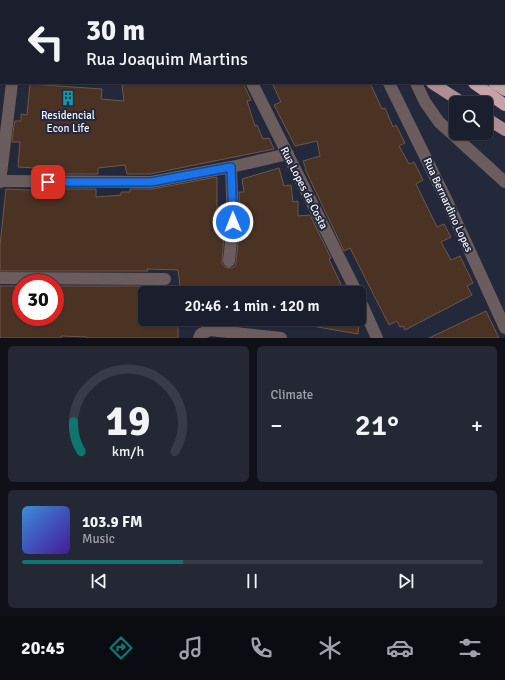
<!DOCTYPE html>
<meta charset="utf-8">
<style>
:root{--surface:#1b1e2c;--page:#242734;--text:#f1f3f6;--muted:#a0a2a9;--line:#393c48;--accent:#0f766e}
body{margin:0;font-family:Signika,sans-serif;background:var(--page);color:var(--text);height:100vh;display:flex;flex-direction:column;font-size:15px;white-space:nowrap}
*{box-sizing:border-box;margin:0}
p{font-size:13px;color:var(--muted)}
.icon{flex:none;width:22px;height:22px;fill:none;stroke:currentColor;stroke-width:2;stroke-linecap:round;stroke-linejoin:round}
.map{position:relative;height:338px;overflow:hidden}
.drawer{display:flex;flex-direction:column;gap:8px;padding:8px;background:#0f1018;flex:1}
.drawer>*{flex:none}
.top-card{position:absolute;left:0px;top:0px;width:505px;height:84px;box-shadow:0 1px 3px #0004,0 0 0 1px var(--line);background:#1b1e2c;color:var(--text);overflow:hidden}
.buttons{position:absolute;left:449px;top:96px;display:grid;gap:8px}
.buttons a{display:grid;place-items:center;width:44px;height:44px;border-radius:6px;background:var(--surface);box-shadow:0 1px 3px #0004,0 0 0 1px var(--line);font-size:20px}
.speed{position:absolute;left:12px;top:274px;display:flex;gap:8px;font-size:20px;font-weight:700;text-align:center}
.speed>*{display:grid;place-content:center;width:52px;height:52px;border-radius:50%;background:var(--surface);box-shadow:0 1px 3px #0004,0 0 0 1px var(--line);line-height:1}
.speed .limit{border:6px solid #d22;background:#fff;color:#111}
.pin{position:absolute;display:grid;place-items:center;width:34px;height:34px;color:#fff;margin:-17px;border-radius:8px;box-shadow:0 2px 6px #0006}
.me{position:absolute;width:44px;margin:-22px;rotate:359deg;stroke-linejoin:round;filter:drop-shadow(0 0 3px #0008)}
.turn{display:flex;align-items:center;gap:14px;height:84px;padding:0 20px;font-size:18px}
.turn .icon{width:52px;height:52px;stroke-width:2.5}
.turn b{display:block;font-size:28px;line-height:34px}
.big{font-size:30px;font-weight:600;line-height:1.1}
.drawer .card{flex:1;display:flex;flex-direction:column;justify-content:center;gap:6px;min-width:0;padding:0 14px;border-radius:6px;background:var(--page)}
.drawer .dial{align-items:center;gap:0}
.dial svg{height:104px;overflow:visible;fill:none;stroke:var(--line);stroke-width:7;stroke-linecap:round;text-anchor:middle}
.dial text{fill:var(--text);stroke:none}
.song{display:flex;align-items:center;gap:12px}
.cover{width:48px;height:48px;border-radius:6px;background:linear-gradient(135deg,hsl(210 70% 55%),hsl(260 70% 35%))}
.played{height:4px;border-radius:2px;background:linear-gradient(90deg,var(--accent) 35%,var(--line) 35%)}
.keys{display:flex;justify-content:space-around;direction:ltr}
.heat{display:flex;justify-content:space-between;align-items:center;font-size:22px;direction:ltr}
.drawer .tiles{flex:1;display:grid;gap:8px;grid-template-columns:1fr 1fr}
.card:last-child{grid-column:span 2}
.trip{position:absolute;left:138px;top:286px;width:228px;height:40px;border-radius:6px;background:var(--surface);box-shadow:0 1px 3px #0004,0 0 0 1px var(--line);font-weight:600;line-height:40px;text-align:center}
.tab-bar{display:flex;height:64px;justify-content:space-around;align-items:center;background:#0b0c12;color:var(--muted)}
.tab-bar .icon{width:28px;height:28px}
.tab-bar .on{color:var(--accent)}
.tab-bar b{font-size:18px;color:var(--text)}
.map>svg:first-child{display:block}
.building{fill:#4b3324;stroke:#6d5749}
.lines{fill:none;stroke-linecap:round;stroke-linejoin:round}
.minor{stroke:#6b5d5e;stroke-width:12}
.major{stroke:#ad8f93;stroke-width:12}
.highway{stroke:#c7a3a8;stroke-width:12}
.route-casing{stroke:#114b97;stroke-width:10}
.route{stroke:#1a73e8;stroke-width:7}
.labels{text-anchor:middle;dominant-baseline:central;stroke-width:4;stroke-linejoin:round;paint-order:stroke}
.poi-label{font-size:11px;fill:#f2f4fd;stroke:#24283b}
.street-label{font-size:11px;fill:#f2f4fd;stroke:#24283b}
</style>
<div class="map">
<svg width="505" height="338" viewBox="0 0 505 338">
<rect width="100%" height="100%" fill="#24283b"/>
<g class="building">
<path d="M125 83H243L251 100 247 101 255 126 257 125 263 139 269 138 274 149 150 174H127L125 165 98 168V174H52V170H50L51 169 18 167 20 142H12L14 125 15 121H21V114L27 115 30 84 102 89 101 99 124 101 122 85H125Z"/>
<path d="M272 83H370L382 109 385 108 393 127 396 125 405 143 399 146 409 164 414 162 423 180 416 184 437 227 444 224 451 237 441 242 451 260 460 256 473 283 467 286 472 295 405 330 403 326 400 327 397 321 389 325 350 248 344 251 305 169H306L303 161 320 156 317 141 295 146 274 105 281 102Z"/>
<path d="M279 168 284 186 291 185 293 202 298 201V216L310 215 331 258 329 259 345 293H181L178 270 147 269 148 271H0V245L6 189 50 191 51 189H96V197L121 195V192H130V189H152L217 177V213H225L222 264 225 267 232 268 235 266 236 262 240 223 239 192H244L242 179Z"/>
<path d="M0 286H21V320L55 321V286H155L159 293H145V319H178V338H87V337L61 336V338H0Z"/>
<path d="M486 311 499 338H429Z"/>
<path d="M307 319H338L359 321 358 334 306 325Z"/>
</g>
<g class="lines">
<g class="minor">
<path d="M211 0V1"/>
<path d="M21 1V0"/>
<path d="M252 83 357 293"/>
<path d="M389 83 446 199 505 328"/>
<path d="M416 83 425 102 439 122 505 182"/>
<path d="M0 181 151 182 231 167 288 154"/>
<path d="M0 182 12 83"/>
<path d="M229 261 233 222 231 167"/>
<path d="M0 278 165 279"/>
<path d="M359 298 377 338"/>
<path d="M199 338 201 334 210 330 281 338"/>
</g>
<g class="major">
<path d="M301 0 302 1"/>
<path d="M432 83 463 103"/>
<path d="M486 118 505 130"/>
</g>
<g class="highway">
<path d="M361 0 363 1"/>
<path d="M418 0 420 1"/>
<path d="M457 0 459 1"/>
<path d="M504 28 505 29"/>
<path d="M504 54 505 55"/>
<path d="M474 83 505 105"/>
<path d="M494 83 505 90"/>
</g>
</g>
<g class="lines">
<g class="route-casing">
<path id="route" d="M48 182H151L231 167 233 222"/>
</g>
<use href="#route" class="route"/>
</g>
<defs>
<g id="building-bare" transform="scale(1.2)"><path d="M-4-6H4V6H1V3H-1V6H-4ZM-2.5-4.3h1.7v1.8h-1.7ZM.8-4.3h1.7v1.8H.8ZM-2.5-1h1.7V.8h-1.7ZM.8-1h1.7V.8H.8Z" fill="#0f9aa8" stroke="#24283b" stroke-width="2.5" paint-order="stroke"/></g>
</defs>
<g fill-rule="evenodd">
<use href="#building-bare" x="68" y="98"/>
</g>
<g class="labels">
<g class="poi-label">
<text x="68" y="115">Residencial<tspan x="68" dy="13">Econ Life</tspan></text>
</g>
<g class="street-label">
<text transform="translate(304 188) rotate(63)">Rua Lopes da Costa</text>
<text transform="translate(448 205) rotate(65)">Rua Bernardino Lopes</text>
</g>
</g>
</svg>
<div class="buttons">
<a><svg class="icon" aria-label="search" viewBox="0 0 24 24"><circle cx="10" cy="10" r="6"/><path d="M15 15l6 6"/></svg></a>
</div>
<div class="speed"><div class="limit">30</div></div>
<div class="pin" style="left:48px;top:182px;background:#d93025"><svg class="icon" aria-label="arrive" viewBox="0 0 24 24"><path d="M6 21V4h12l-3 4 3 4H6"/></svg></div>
<svg class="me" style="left:233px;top:222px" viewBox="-20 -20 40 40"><circle r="17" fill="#1a73e8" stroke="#fff" stroke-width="3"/><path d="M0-11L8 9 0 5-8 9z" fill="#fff"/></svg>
<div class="trip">20:46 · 1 min · 120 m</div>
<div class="top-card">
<div class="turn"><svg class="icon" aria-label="left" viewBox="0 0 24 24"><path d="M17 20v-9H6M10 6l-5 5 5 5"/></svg><div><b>30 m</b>Rua Joaquim Martins</div></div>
</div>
</div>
<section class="drawer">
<div class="tiles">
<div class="card dial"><svg viewBox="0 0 100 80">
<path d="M14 69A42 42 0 1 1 86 69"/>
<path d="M14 69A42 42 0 0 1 8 46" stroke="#0f766e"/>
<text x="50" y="56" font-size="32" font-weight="700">19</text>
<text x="50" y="72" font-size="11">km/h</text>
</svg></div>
<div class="card"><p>Climate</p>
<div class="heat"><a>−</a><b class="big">21°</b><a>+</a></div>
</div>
<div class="card">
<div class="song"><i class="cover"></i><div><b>103.9 FM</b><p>Music</p></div></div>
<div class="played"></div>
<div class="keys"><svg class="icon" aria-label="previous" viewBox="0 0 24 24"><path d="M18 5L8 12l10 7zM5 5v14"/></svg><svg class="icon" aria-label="pause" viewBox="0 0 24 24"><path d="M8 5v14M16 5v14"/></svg><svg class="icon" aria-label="next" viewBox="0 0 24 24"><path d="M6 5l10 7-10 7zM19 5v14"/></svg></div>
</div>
</div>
</section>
<nav class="tab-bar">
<b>20:45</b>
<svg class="icon on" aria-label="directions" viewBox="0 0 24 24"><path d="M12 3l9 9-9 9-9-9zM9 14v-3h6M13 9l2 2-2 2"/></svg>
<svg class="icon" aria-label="music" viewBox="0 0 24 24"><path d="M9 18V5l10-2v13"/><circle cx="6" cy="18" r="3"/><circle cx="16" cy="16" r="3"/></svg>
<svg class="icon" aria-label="phone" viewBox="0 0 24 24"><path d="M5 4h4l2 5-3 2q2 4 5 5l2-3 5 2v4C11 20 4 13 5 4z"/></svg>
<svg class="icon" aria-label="climate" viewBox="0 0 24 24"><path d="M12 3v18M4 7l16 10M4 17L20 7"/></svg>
<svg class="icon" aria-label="car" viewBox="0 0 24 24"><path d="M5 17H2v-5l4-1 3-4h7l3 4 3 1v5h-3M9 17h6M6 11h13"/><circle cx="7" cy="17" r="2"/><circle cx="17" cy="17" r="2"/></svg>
<svg class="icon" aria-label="filters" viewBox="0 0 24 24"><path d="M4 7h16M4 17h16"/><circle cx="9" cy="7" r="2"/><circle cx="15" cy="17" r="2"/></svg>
</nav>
